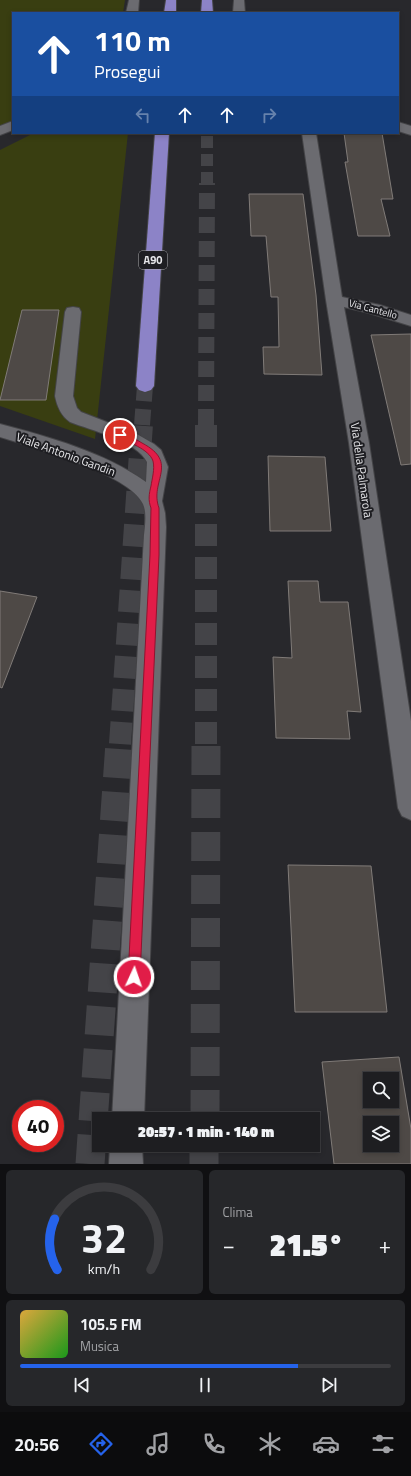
<!DOCTYPE html>
<html lang="it">
<meta charset="utf-8">
<style>
:root{--surface:#1e1e21;--page:#26272a;--text:#f1f3f6;--muted:#a1a2a5;--line:#3c3c3f;--accent:#2563eb}
body{margin:0;font-family:"Titillium Web",sans-serif;background:var(--page);color:var(--text);height:100vh;display:flex;flex-direction:column;font-size:15px;white-space:nowrap}
*{box-sizing:border-box;margin:0}
p{font-size:13px;color:var(--muted)}
.icon{flex:none;width:22px;height:22px;fill:none;stroke:currentColor;stroke-width:2;stroke-linecap:round;stroke-linejoin:round}
.map{position:relative;height:1164px;overflow:hidden}
.panel{display:flex;flex-direction:column;gap:6px;padding:6px;background:#101012;flex:1}
.panel>*{flex:none}
.banner{position:absolute;left:12px;top:12px;width:387px;height:122px;border-radius:0px;box-shadow:0 2px 6px #0003,0 0 0 1px var(--line);background:#1a4fa0;color:#fff;overflow:hidden}
.controls{position:absolute;left:363px;top:1072px;display:grid;gap:8px}
.controls a{display:grid;place-items:center;width:36px;height:36px;border-radius:0px;background:var(--surface);box-shadow:0 2px 6px #0003,0 0 0 1px var(--line);font-size:20px}
.speed{position:absolute;left:12px;top:1100px;display:flex;gap:8px;font-size:20px;font-weight:700;text-align:center}
.speed>*{display:grid;place-content:center;width:52px;height:52px;border-radius:50%;background:var(--surface);box-shadow:0 2px 6px #0003,0 0 0 1px var(--line);line-height:1}
.speed .limit{border:6px solid #d22;background:#fff;color:#111}
.pin{position:absolute;display:grid;place-items:center;width:34px;height:34px;color:#fff;margin:-17px;border:2px solid #fff;border-radius:50%;box-shadow:0 1px 4px #0007}
.me{position:absolute;width:44px;margin:-22px;rotate:3deg;stroke-linejoin:round;filter:drop-shadow(0 0 3px #0008)}
.turn{display:flex;align-items:center;gap:14px;height:84px;padding:0 16px;font-size:18px}
.turn .icon{width:52px;height:52px;stroke-width:2.5}
.turn b{display:block;font-size:28px;line-height:34px}
.lanes{display:flex;align-items:center;height:38px;padding:0 16px;background:#0003;justify-content:center;gap:20px;direction:ltr}
.lanes .off{opacity:.35}
.big{font-size:30px;font-weight:800;line-height:1.1}
.panel .tile{flex:1;display:flex;flex-direction:column;justify-content:center;gap:6px;min-width:0;padding:0 14px;border-radius:6px;background:var(--page)}
.panel .dial{align-items:center;gap:0}
.dial svg{height:104px;overflow:visible;fill:none;stroke:var(--line);stroke-width:7;stroke-linecap:round;text-anchor:middle}
.dial text{fill:var(--text);stroke:none}
.song{display:flex;align-items:center;gap:12px}
.cover{width:48px;height:48px;border-radius:6px;background:linear-gradient(135deg,hsl(40 70% 55%),hsl(120 70% 35%))}
.played{height:4px;border-radius:2px;background:linear-gradient(90deg,var(--accent) 75%,var(--line) 75%)}
.keys{display:flex;justify-content:space-around;direction:ltr}
.heat{display:flex;justify-content:space-between;align-items:center;font-size:22px;direction:ltr}
.panel .tiles{flex:1;display:grid;gap:6px;grid-template-columns:1fr 1fr}
.tile:last-child{grid-column:span 2}
.trip{position:absolute;left:92px;top:1112px;width:228px;height:40px;border-radius:0px;background:var(--surface);box-shadow:0 2px 6px #0003,0 0 0 1px var(--line);font-weight:800;line-height:40px;text-align:center}
.tab-bar{display:flex;height:64px;justify-content:space-around;align-items:center;background:#0c0c0d;color:var(--muted)}
.tab-bar .icon{width:28px;height:28px}
.tab-bar .selected{color:var(--accent)}
.tab-bar b{font-size:18px;color:var(--text)}
.map>svg:first-child{display:block}
.green{fill:#393e11}
.building{fill:#4e4946;stroke:#807b78;fill-rule:evenodd}
.lines{fill:none;stroke-linecap:round;stroke-linejoin:round}
.highway-tunnel-far3{stroke:#444448;stroke-width:12;stroke-dasharray:12 6;stroke-linecap:butt}
.highway-tunnel-far2{stroke:#444448;stroke-width:16;stroke-dasharray:16 8;stroke-linecap:butt}
.highway-tunnel-far1{stroke:#444448;stroke-width:22;stroke-dasharray:22 11;stroke-linecap:butt}
.highway-tunnel{stroke:#444448;stroke-width:29;stroke-dasharray:29 14;stroke-linecap:butt}
.minor-casing{stroke:#444447;stroke-width:2}
.highway-casing{stroke:#444447;stroke-width:2}
.minor{fill:#6b6b70;fill-rule:evenodd}
.highway{fill:#8c83c7;fill-rule:evenodd}
.route{fill:#e11d48;stroke:#92132f}
.labels{text-anchor:middle;dominant-baseline:central;stroke-width:4;stroke-linejoin:round;paint-order:stroke}
.far-street-label{font-size:10px;fill:#e6e6e9;stroke:#1e1e22}
.shield{fill:#1e1e22;stroke:#aaaaad;stroke-width:1}
.shield-label{font-size:11px;font-weight:bold;fill:#e6e6e9}
.street-label{font-size:12px;fill:#e6e6e9;stroke:#1e1e22}
</style>
<div class="map">
<svg width="411" height="1164" viewBox="0 0 411 1164">
<rect width="100%" height="100%" fill="#28282c"/>
<g class="green">
<path d="M0 0H125L123 13H13V121L0 127Z"/>
<path d="M34 133H128L95 439 0 406V150Z"/>
</g>
<g class="building">
<path d="M344 133H382L393 199H381L390 236H358L345 162H348Z"/>
<path d="M249 194H303L316 295 322 375 264 374 263 347H279L278 297H271L266 236H251Z"/>
<path d="M22 310H59L46 400H0Z"/>
<path d="M411 334V464L401 465 371 335Z"/>
<path d="M268 456 325 457 331 531H270Z"/>
<path d="M288 581H318L320 602H348L361 712 347 711 350 739 276 738 273 657 292 658Z"/>
<path d="M0 591 37 597 2 688 0 687Z"/>
<path d="M288 865 371 866 387 1012H295Z"/>
<path d="M399 1057 411 1129V1164H334L322 1062ZM370 1079H392V1101H370ZM370 1123H392V1145H370Z"/>
</g>
<g class="lines">
<path class="highway-tunnel-far3" d="M207 184V133"/>
<g class="highway-tunnel-far2">
<path d="M142 425 145 386"/>
<path d="M206 425 207 183"/>
</g>
<g class="highway-tunnel-far1">
<path d="M120 744 142 424"/>
<path d="M206 744V424"/>
</g>
<g class="highway-tunnel">
<path d="M205 1119 206 743"/>
<path d="M204 1145V1164"/>
<path d="M90 1164 120 743"/>
</g>
<g class="minor-casing">
<g id="minor">
<path d="M129 0H139L138 13H126Z"/>
<path d="M234 0H244L245 13H233Z"/>
<path d="M13 121V130L0 135V126Z"/>
<path d="M398 122 411 126V135L398 131Z"/>
<path d="M302 133H316L342 297 380 305 411 315V326L369 313 344 307 369 443 411 721V820L402 816 398 808 349 443 326 300Z"/>
<path d="M73 307 79 308 81 312 73 396 77 408 81 412 135 433 154 444 161 450 168 467 162 501 165 513 166 527 144 1119H112L144 535C145 526 147 513 143 504 130 474 32 447 0 437V424C49 437 104 452 146 482L147 462C137 441 90 430 70 422 61 416 57 406 55 396L65 312 67 308Z"/>
<path d="M110 1145H142L143 1164H109Z"/>
</g>
</g>
<g class="highway-casing">
<g id="highway">
<path d="M166 0H176V13H164Z"/>
<path d="M202 0H212L213 13H201Z"/>
<path d="M155 133H169L154 386 151 390 145 392 139 390 136 386Z"/>
</g>
</g>
<use href="#minor" class="minor"/>
<use href="#highway" class="highway"/>
</g>
<path class="route" d="M120 432C128 434 135 439 142 443 180 463 149 481 159 508V555L140 977 138 982 134 983 130 982 128 977 150 555 151 508C148 500 149 494 151 486 152 479 155 469 153 461 149 449 128 442 117 437L116 435Z"/>
<g class="labels">
<g class="far-street-label">
<text transform="translate(373 309) rotate(15)">Via Cantello</text>
</g>
<rect class="shield" x="139" y="251" width="28" height="18" rx="3"/>
<g class="shield-label">
<text x="153" y="260">A90</text>
</g>
<g class="street-label">
<text transform="translate(66 454) rotate(20)">Viale Antonio Gandin</text>
<text transform="translate(362 470) rotate(82)">Via della Palmarola</text>
</g>
</g>
</svg>
<div class="controls">
<a><svg class="icon" aria-label="search" viewBox="0 0 24 24"><circle cx="10" cy="10" r="6"/><path d="M15 15l6 6"/></svg></a>
<a><svg class="icon" aria-label="layers" viewBox="0 0 24 24"><path d="M12 4l9 5-9 5-9-5zM3 14l9 5 9-5"/></svg></a>
</div>
<div class="speed"><div class="limit">40</div></div>
<div class="pin" style="left:120px;top:435px;background:#d93025"><svg class="icon" aria-label="arrive" viewBox="0 0 24 24"><path d="M6 21V4h12l-3 4 3 4H6"/></svg></div>
<svg class="me" style="left:134px;top:977px" viewBox="-20 -20 40 40"><circle r="17" fill="#e11d48" stroke="#fff" stroke-width="3"/><path d="M0-11L8 9 0 5-8 9z" fill="#fff"/></svg>
<div class="trip">20:57 · 1 min · 140 m</div>
<div class="banner">
<div class="turn"><svg class="icon" aria-label="ahead" viewBox="0 0 24 24"><path d="M12 20V5M6 11l6-6 6 6"/></svg><div><b>110 m</b>Prosegui</div></div>
<div class="lanes"><svg class="icon off" aria-label="left" viewBox="0 0 24 24"><path d="M17 20v-9H6M10 6l-5 5 5 5"/></svg><svg class="icon" aria-label="ahead" viewBox="0 0 24 24"><path d="M12 20V5M6 11l6-6 6 6"/></svg><svg class="icon" aria-label="ahead" viewBox="0 0 24 24"><path d="M12 20V5M6 11l6-6 6 6"/></svg><svg class="icon off" aria-label="right" viewBox="0 0 24 24"><path d="M7 20v-9h11M14 6l5 5-5 5"/></svg></div>
</div>
</div>
<section class="panel">
<div class="tiles">
<div class="tile dial"><svg viewBox="0 0 100 80">
<path d="M14 69A42 42 0 1 1 86 69"/>
<path d="M14 69A42 42 0 0 1 12 30" stroke="#2563eb"/>
<text x="50" y="56" font-size="32" font-weight="700">32</text>
<text x="50" y="72" font-size="11">km/h</text>
</svg></div>
<div class="tile"><p>Clima</p>
<div class="heat"><a>−</a><b class="big">21.5°</b><a>+</a></div>
</div>
<div class="tile">
<div class="song"><i class="cover"></i><div><b>105.5 FM</b><p>Musica</p></div></div>
<div class="played"></div>
<div class="keys"><svg class="icon" aria-label="previous" viewBox="0 0 24 24"><path d="M18 5L8 12l10 7zM5 5v14"/></svg><svg class="icon" aria-label="pause" viewBox="0 0 24 24"><path d="M8 5v14M16 5v14"/></svg><svg class="icon" aria-label="next" viewBox="0 0 24 24"><path d="M6 5l10 7-10 7zM19 5v14"/></svg></div>
</div>
</div>
</section>
<nav class="tab-bar">
<b>20:56</b>
<svg class="icon selected" aria-label="directions" viewBox="0 0 24 24"><path d="M12 3l9 9-9 9-9-9zM9 14v-3h6M13 9l2 2-2 2"/></svg>
<svg class="icon" aria-label="music" viewBox="0 0 24 24"><path d="M9 18V5l10-2v13"/><circle cx="6" cy="18" r="3"/><circle cx="16" cy="16" r="3"/></svg>
<svg class="icon" aria-label="phone" viewBox="0 0 24 24"><path d="M5 4h4l2 5-3 2q2 4 5 5l2-3 5 2v4C11 20 4 13 5 4z"/></svg>
<svg class="icon" aria-label="climate" viewBox="0 0 24 24"><path d="M12 3v18M4 7l16 10M4 17L20 7"/></svg>
<svg class="icon" aria-label="car" viewBox="0 0 24 24"><path d="M5 17H2v-5l4-1 3-4h7l3 4 3 1v5h-3M9 17h6M6 11h13"/><circle cx="7" cy="17" r="2"/><circle cx="17" cy="17" r="2"/></svg>
<svg class="icon" aria-label="filters" viewBox="0 0 24 24"><path d="M4 7h16M4 17h16"/><circle cx="9" cy="7" r="2"/><circle cx="15" cy="17" r="2"/></svg>
</nav>
